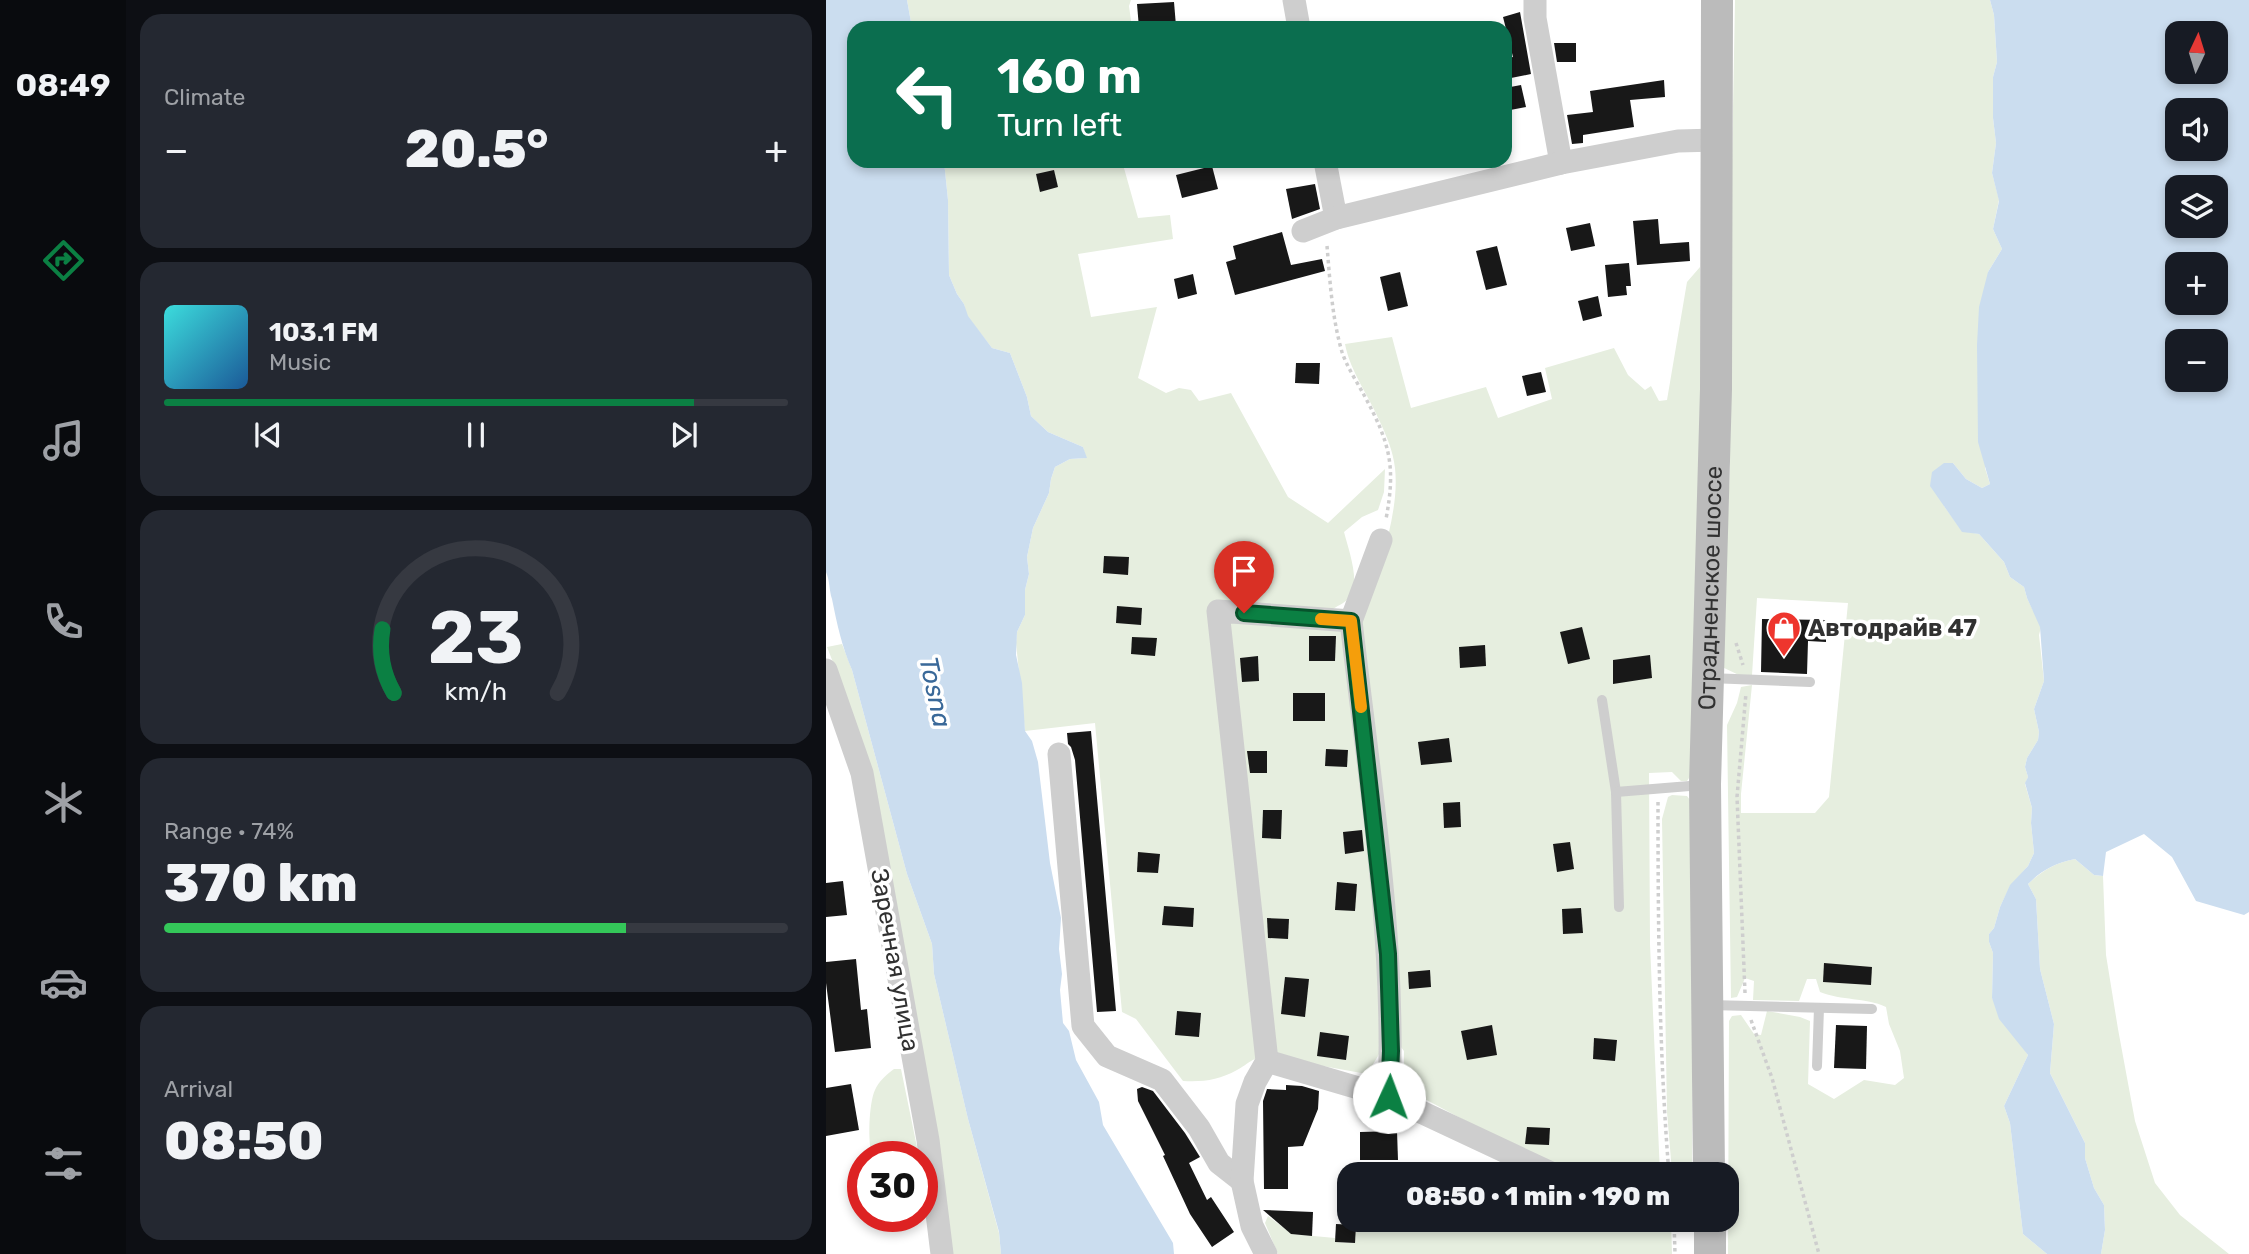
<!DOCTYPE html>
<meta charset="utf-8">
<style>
:root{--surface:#171b24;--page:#242831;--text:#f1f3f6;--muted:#9ea1a6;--line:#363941;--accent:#0b8043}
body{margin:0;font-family:Rubik,sans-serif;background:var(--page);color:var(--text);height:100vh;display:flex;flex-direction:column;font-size:26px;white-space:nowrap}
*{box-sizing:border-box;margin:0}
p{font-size:23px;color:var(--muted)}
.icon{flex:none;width:38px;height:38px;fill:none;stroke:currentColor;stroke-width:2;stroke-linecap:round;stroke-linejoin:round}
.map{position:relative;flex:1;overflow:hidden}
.sheet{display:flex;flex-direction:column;gap:14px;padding:14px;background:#0d0f14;width:700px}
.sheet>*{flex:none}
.banner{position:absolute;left:21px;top:21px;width:665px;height:147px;border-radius:21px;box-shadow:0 4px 10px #0003;background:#0b6e4f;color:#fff;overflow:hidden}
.needle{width:46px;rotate:4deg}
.controls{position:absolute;left:1339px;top:21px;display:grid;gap:14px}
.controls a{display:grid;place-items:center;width:63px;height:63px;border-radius:14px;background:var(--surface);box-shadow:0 4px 10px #0003;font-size:35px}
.speed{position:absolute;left:21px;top:1141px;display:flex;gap:14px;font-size:35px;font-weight:700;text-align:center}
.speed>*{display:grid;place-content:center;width:91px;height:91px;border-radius:50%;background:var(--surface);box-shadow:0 4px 10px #0003;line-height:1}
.speed .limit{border:10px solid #d22;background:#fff;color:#111}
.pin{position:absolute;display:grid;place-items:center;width:60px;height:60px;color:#fff;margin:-72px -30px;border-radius:50% 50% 50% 0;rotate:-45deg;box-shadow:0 0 7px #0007}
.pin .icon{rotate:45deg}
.me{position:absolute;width:77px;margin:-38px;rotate:2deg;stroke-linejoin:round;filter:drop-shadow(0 0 5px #0008)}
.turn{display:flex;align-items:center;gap:24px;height:147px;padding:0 35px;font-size:32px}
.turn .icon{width:91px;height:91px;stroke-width:2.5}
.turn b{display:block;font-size:49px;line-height:60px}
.big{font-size:52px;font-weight:800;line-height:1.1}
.sheet .widget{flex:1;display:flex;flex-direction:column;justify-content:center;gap:10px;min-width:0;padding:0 24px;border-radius:21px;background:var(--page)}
.sheet .dial{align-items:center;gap:0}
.dial svg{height:182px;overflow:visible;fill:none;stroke:var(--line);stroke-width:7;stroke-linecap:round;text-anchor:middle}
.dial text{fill:var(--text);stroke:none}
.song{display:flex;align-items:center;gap:21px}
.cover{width:84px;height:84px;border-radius:10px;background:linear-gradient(135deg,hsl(180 70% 55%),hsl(210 70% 35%))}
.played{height:7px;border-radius:4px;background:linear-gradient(90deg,var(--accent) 85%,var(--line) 85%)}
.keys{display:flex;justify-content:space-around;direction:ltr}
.heat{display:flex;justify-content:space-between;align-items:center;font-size:38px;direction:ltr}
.charge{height:10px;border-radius:5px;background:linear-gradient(90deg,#34c759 74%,var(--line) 0)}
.trip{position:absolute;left:511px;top:1162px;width:402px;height:70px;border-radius:21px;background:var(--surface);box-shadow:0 4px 10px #0003;font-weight:800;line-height:70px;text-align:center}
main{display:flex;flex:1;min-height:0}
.tab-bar{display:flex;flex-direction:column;width:126px;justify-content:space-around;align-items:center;background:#090b0e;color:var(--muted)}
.tab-bar .icon{width:49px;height:49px}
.tab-bar .active{color:var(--accent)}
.tab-bar b{font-size:32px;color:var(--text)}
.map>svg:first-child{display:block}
.green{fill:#e6eedf}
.water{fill:#cbddef;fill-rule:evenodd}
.building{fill:#181818}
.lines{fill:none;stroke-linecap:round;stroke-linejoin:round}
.path{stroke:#cecece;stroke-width:3.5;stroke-dasharray:3.5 3.5;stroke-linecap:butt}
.lane{stroke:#cecece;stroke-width:10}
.street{stroke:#cecece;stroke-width:23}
.secondary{stroke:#bbb;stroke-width:32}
.route-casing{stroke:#07532c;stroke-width:18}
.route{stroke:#0b8043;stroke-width:12}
.slow{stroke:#f59e0b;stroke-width:12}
.labels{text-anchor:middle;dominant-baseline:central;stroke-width:7;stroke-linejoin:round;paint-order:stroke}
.street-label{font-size:24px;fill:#313131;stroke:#fff}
.poi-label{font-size:24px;font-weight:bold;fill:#313131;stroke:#fff;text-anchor:start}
.water-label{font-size:26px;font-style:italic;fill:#3a6999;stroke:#fff}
</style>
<main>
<nav class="tab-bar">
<b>08:49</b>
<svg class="icon active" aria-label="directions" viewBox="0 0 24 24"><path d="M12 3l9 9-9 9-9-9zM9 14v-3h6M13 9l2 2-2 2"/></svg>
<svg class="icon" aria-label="music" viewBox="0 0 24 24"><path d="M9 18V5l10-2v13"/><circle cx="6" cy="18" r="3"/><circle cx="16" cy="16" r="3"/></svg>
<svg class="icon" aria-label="phone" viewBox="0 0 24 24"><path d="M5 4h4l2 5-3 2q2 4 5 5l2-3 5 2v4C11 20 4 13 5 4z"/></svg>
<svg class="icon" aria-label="climate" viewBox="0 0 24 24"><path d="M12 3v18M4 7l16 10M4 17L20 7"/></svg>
<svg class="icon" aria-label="car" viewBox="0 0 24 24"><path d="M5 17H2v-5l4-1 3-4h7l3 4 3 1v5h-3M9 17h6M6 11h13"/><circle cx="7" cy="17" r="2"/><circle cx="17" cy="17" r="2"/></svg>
<svg class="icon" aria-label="filters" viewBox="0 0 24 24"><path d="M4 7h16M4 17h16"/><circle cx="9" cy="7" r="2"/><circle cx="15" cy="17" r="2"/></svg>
</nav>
<section class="sheet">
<div class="widget"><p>Climate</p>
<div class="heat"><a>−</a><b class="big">20.5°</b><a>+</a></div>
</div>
<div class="widget">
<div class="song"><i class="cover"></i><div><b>103.1 FM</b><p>Music</p></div></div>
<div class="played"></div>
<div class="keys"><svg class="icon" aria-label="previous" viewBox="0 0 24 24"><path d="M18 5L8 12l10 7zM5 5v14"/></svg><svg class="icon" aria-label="pause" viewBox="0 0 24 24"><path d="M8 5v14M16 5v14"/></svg><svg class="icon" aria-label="next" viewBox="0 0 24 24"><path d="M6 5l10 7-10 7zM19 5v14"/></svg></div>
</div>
<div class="widget dial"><svg viewBox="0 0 100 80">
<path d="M14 69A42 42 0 1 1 86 69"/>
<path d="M14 69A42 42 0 0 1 9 41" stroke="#0b8043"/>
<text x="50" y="56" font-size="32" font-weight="700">23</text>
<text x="50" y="72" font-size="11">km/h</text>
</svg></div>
<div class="widget"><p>Range · 74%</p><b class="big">370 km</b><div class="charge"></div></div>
<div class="widget"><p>Arrival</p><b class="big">08:50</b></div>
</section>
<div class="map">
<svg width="1423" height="1254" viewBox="0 0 1423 1254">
<rect width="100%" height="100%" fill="#fff"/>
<g class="green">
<path d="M81 0H305L303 6 306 28H86Z"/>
<path d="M909 0H1164L1168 15 1171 62 1167 77V118L1170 143 1166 173 1173 200 1167 229 1176 249 1162 272 1159 468 1164 484 1156 488 1140 479 1127 463 1118 506 1136 531 1153 534 1178 562 1184 577 1198 587 1201 598 1215 627 1213 635 1218 681 1208 709 1213 732 1212 740 1201 758 1199 767 1202 777 1199 784 1206 808 1205 823 1208 853 1202 866 1184 886 1174 907 1168 928 1163 934V942L1167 953 1166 998 1202 1055 1178 1106 1184 1123 1197 1234 1221 1254H902L903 1021 906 1016 915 1015 928 1034 935 1035 941 1011 974 1017 984 1021 982 1084 1008 1099 1038 1080 1069 1085 1078 1078 1074 1051 1063 1024 1060 1007C1039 997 1016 1001 994 992L990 979H981L973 1001 927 1000 928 981 919 978 911 997 905 998 901 725 911 703 915 687 926 685 915 794V813H989L1003 797 1022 603 931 598 926 675 915 676 896 667 904 463 903 326Z"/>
<path d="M118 161H296L312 218 344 215 347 239 252 254 265 317 331 307 312 378 340 393 353 388 365 390 373 401 405 393 462 497 502 523 559 469 558 492 552 510 536 517 518 532C522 548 534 580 525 595 521 602 513 605 507 609L537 614C552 571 574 513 569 468 567 451 561 437 554 422 543 396 524 371 519 344L566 337 585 408 660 387 672 418 726 399 719 368 788 348 802 375 819 390 825 386 833 401 841 400 861 282 874 267 876 587 865 775 861 781H855L846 772 823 773 824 944 834 1174H746L727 1168 597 1098 578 1085V1051L571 1042 560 1043 541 1074 441 1056C425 1058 424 1063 411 1070 393 1080 378 1082 357 1081L310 1019 296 1012 269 723 199 731 190 643 191 632 199 615V590L203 574 201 557 207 528 223 493 225 479 229 467 244 459 260 458 257 447 222 432 205 416 201 397 184 353 166 348 141 316 138 304 131 294 123 275 122 200Z"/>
<path d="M16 644 26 670 81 874 106 944 108 974 142 1119 173 1233 175 1254H123L10 670 1 647Z"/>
<path d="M846 795 861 796 864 800 867 930 866 1170 864 1174H848L846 1172 841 1112 836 819 842 797Z"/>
<path d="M1249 859 1268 875 1277 876 1280 955 1292 1029 1309 1121 1329 1183 1354 1215 1403 1254H1275L1279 1230 1278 1205 1268 1188 1259 1158V1143L1224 1073 1228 1024 1214 969 1210 899 1202 884C1217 870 1229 863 1249 859Z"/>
<path d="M68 1069H75L93 1157H47C41 1145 43 1102 49 1090 53 1081 60 1075 68 1069Z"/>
<path d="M442 1216 466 1234 509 1238V1242L528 1243 530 1225 604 1228 618 1220H777L782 1223 798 1220H845L846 1254H452L439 1223Z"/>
</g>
<g class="water">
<path d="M0 0H81L86 28H28V161H118L122 200 123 275 131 294 138 304 142 316 166 348 184 353 201 397 205 416 222 432 257 447 261 458 244 459 229 467 225 479 223 493 207 528 201 557 203 574 199 590V615L191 632 190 655 196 683 199 731 206 741 212 762 224 863 235 918 233 949 236 974 234 990 237 1023 243 1031 250 1060 273 1102 277 1125 347 1243 348 1254H175L173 1232 142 1119 108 974 106 944 81 874 26 670C16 647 11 624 6 599 3 590 4 581 0 572Z"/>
<path d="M1164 0H1423V912L1418 915 1370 901 1346 857 1318 834 1280 852 1277 876 1268 875 1249 859C1229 863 1216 870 1202 884L1210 899 1214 969 1228 1024 1224 1073 1259 1143V1158L1268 1188 1278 1205 1279 1230 1275 1254H1221L1197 1234 1184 1123 1178 1106 1202 1055 1173 1019 1166 998 1167 953 1163 942V934L1168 928 1174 907 1184 885 1202 866 1208 853 1205 823 1206 808 1199 783 1202 777 1199 767 1201 758 1212 740 1213 732 1208 709 1218 681 1214 627 1201 598 1198 587 1184 577 1178 562 1153 534 1136 532 1104 486 1106 472 1118 463H1127L1140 479 1156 488 1164 484 1152 442 1151 345 1153 307 1162 272 1176 249 1167 229 1173 201 1166 173 1170 143 1167 118V77L1171 62 1168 15ZM1351 33H1390V72H1351ZM1351 110H1390V149H1351ZM1351 187H1390V226H1351ZM1351 264H1390V303H1351ZM1351 341H1390V380H1351Z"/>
</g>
<g class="building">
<path d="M348 2 350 26 313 28 311 4Z"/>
<path d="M694 12 705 74 685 78 681 58 687 57 677 17Z"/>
<path d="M728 43H750V62H731Z"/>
<path d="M838 80 839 97 804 100 808 127 757 135V143L746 144 741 115 767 112 764 91Z"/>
<path d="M695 85 700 107 679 111V88Z"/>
<path d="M386 166 392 189 356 198 350 175Z"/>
<path d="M228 170 232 187 214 192 210 174Z"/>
<path d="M489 184 494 209 466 219 460 189Z"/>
<path d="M832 219 834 244 863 242 864 261 811 265 807 221Z"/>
<path d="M764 223 769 246 745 251 740 228Z"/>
<path d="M456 232 465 265 496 259 499 271 409 295 400 262 410 259 407 246Z"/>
<path d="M671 246 681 285 660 290 650 251Z"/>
<path d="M803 263 805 286H800L801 295 782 297 779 265Z"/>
<path d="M574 272 582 306 562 311 554 277Z"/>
<path d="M367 274 371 294 352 299 348 279Z"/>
<path d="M772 296 776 316 757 321 752 301Z"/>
<path d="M470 363H494L493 384 469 383Z"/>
<path d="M715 372 720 392 701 396 696 376Z"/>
<path d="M278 556 303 557 302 575 277 573Z"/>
<path d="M291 606 316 608 315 625 290 623Z"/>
<path d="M936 619 1000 620V642L982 641 981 674 935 672Z"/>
<path d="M756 627 764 659 742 664 734 632Z"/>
<path d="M483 636H510L509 661H483Z"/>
<path d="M306 637 331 638 329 656 305 654Z"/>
<path d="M659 645 660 666 634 668 633 647Z"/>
<path d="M824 655 826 678 787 684V660Z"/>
<path d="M432 656 433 681 416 682 414 658Z"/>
<rect x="467" y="693" width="32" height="28"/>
<path d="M265 731 290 1011 271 1012 249 760 245 747 242 744 241 733Z"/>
<path d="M623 738 626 762 595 765 592 742Z"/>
<path d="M500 749 522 750 521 767 499 766Z"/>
<path d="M421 751H441V773H424Z"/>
<path d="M634 802 635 827 618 828 617 803Z"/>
<path d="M437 810H456L455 839 436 838Z"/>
<path d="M536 830 538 851 519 854 517 832Z"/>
<path d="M744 842 748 869 731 872 727 844Z"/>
<path d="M312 852 334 854 332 873 311 872Z"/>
<path d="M17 881 21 915 0 917V883Z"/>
<path d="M511 882 531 884 529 911 509 910Z"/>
<path d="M338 906 368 908 367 927 336 925Z"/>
<path d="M755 908 757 933 737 934 736 909Z"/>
<path d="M441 918 463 919 462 939 442 938Z"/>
<path d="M30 959 35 1010 41 1009 45 1048 9 1052 0 983V962Z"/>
<path d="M998 963 1046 967 1045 985 997 982Z"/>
<path d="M604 970 605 987 583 989 582 972Z"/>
<path d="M459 977 483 979 479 1017 455 1014Z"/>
<path d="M351 1011 375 1013 373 1037 349 1035Z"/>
<path d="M666 1025 671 1055 641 1060 635 1031Z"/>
<path d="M1010 1025 1041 1026 1040 1069 1008 1068Z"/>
<path d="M494 1032 523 1036 520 1060 491 1056Z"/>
<path d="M768 1038 791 1040 789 1061 767 1059Z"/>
<path d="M25 1084 33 1130 0 1136V1088Z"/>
<path d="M460 1085 476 1086 493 1091 492 1109 477 1146 462 1147V1189H438L437 1101 441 1089 460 1090Z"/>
<path d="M316 1087 327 1091 359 1133 374 1157 363 1163 381 1200 385 1197 408 1232 386 1247 364 1214 337 1156 339 1155 312 1101 311 1089Z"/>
<path d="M701 1127 724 1128 723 1145 699 1144Z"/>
<path d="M571 1131 572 1160H534V1132Z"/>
<path d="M437 1210 487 1212 486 1236 465 1234Z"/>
<path d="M510 1224 530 1225 529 1243 509 1242Z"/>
</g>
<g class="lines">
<g class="path">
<path d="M501 246C504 281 506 318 516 352 521 367 531 382 538 395 564 443 570 466 560 519"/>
<path d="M910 643 917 665"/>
<path d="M832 802C832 926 833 1051 843 1174"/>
<path d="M919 993 911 797 920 693"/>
<path d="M925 1020 946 1078 993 1254"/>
<path d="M848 1220 849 1254"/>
</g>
<g class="lane">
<path d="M883 678 984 682"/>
<path d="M776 700 790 792 793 907"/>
<path d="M790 792 876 785"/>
<path d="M883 1005 1046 1009"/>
<path d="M991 1066 993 1008"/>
</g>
<g class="street">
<path d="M468 0 473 28"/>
<path d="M709 0V18L735 163"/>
<path d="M499 161 510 218"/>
<path d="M477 231 510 218 735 163 852 141 891 140"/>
<path d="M525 621C543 778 570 939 563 1097"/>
<path d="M0 670 36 773 102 1140 116 1254"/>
<path d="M233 754 257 1026 281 1056 336 1080 373 1128 393 1163 416 1181"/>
<path d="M441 1061 563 1097 727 1174"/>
<path d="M440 1254 426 1226 416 1181 421 1104 429 1082 441 1061 392 611 525 621 555 540"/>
</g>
<g class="secondary">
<path id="s1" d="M883 1174 879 784 890 389 891 0"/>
<path d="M884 1254V1220"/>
</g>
</g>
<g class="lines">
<g class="route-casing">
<path id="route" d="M418 613 525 621 562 954 565 1051 563 1097"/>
</g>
<use href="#route" class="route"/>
<path class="slow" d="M495 619 525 621 535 707"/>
</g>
<defs>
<g id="shop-pin" transform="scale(1.75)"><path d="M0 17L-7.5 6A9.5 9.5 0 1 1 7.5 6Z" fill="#ee352d" stroke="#fff"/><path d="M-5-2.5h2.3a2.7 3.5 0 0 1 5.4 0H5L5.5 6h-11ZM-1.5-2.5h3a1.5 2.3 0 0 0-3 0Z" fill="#fff"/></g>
</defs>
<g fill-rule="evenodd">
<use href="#shop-pin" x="958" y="628"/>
</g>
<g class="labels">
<g class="street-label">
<text stroke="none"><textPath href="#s1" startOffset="586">Отрадненское шоссе</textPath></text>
<text transform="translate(69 960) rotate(80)">Заречная улица</text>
</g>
<g class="poi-label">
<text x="982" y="628">Автодрайв 47</text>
</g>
<g class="water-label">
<text transform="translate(109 692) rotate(78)">Tosna</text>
</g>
</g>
</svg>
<div class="controls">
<a><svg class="needle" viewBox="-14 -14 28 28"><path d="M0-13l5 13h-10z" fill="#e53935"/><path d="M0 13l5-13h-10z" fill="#9ea1a6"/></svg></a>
<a><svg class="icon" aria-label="sound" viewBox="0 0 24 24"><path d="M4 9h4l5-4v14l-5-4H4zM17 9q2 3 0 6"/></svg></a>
<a><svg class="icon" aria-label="layers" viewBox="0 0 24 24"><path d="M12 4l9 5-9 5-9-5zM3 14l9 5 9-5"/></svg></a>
<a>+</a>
<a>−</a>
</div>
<div class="speed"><div class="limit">30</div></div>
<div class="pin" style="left:418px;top:613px;background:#d93025"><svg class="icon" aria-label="arrive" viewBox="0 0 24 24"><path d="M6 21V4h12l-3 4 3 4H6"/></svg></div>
<svg class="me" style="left:563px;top:1097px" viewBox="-20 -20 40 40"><circle r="19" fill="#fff"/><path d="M0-13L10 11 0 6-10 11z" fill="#0b8043"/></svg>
<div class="trip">08:50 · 1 min · 190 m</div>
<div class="banner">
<div class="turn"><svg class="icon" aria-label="left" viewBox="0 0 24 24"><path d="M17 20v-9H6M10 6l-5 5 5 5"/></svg><div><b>160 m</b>Turn left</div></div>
</div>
</div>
</main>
